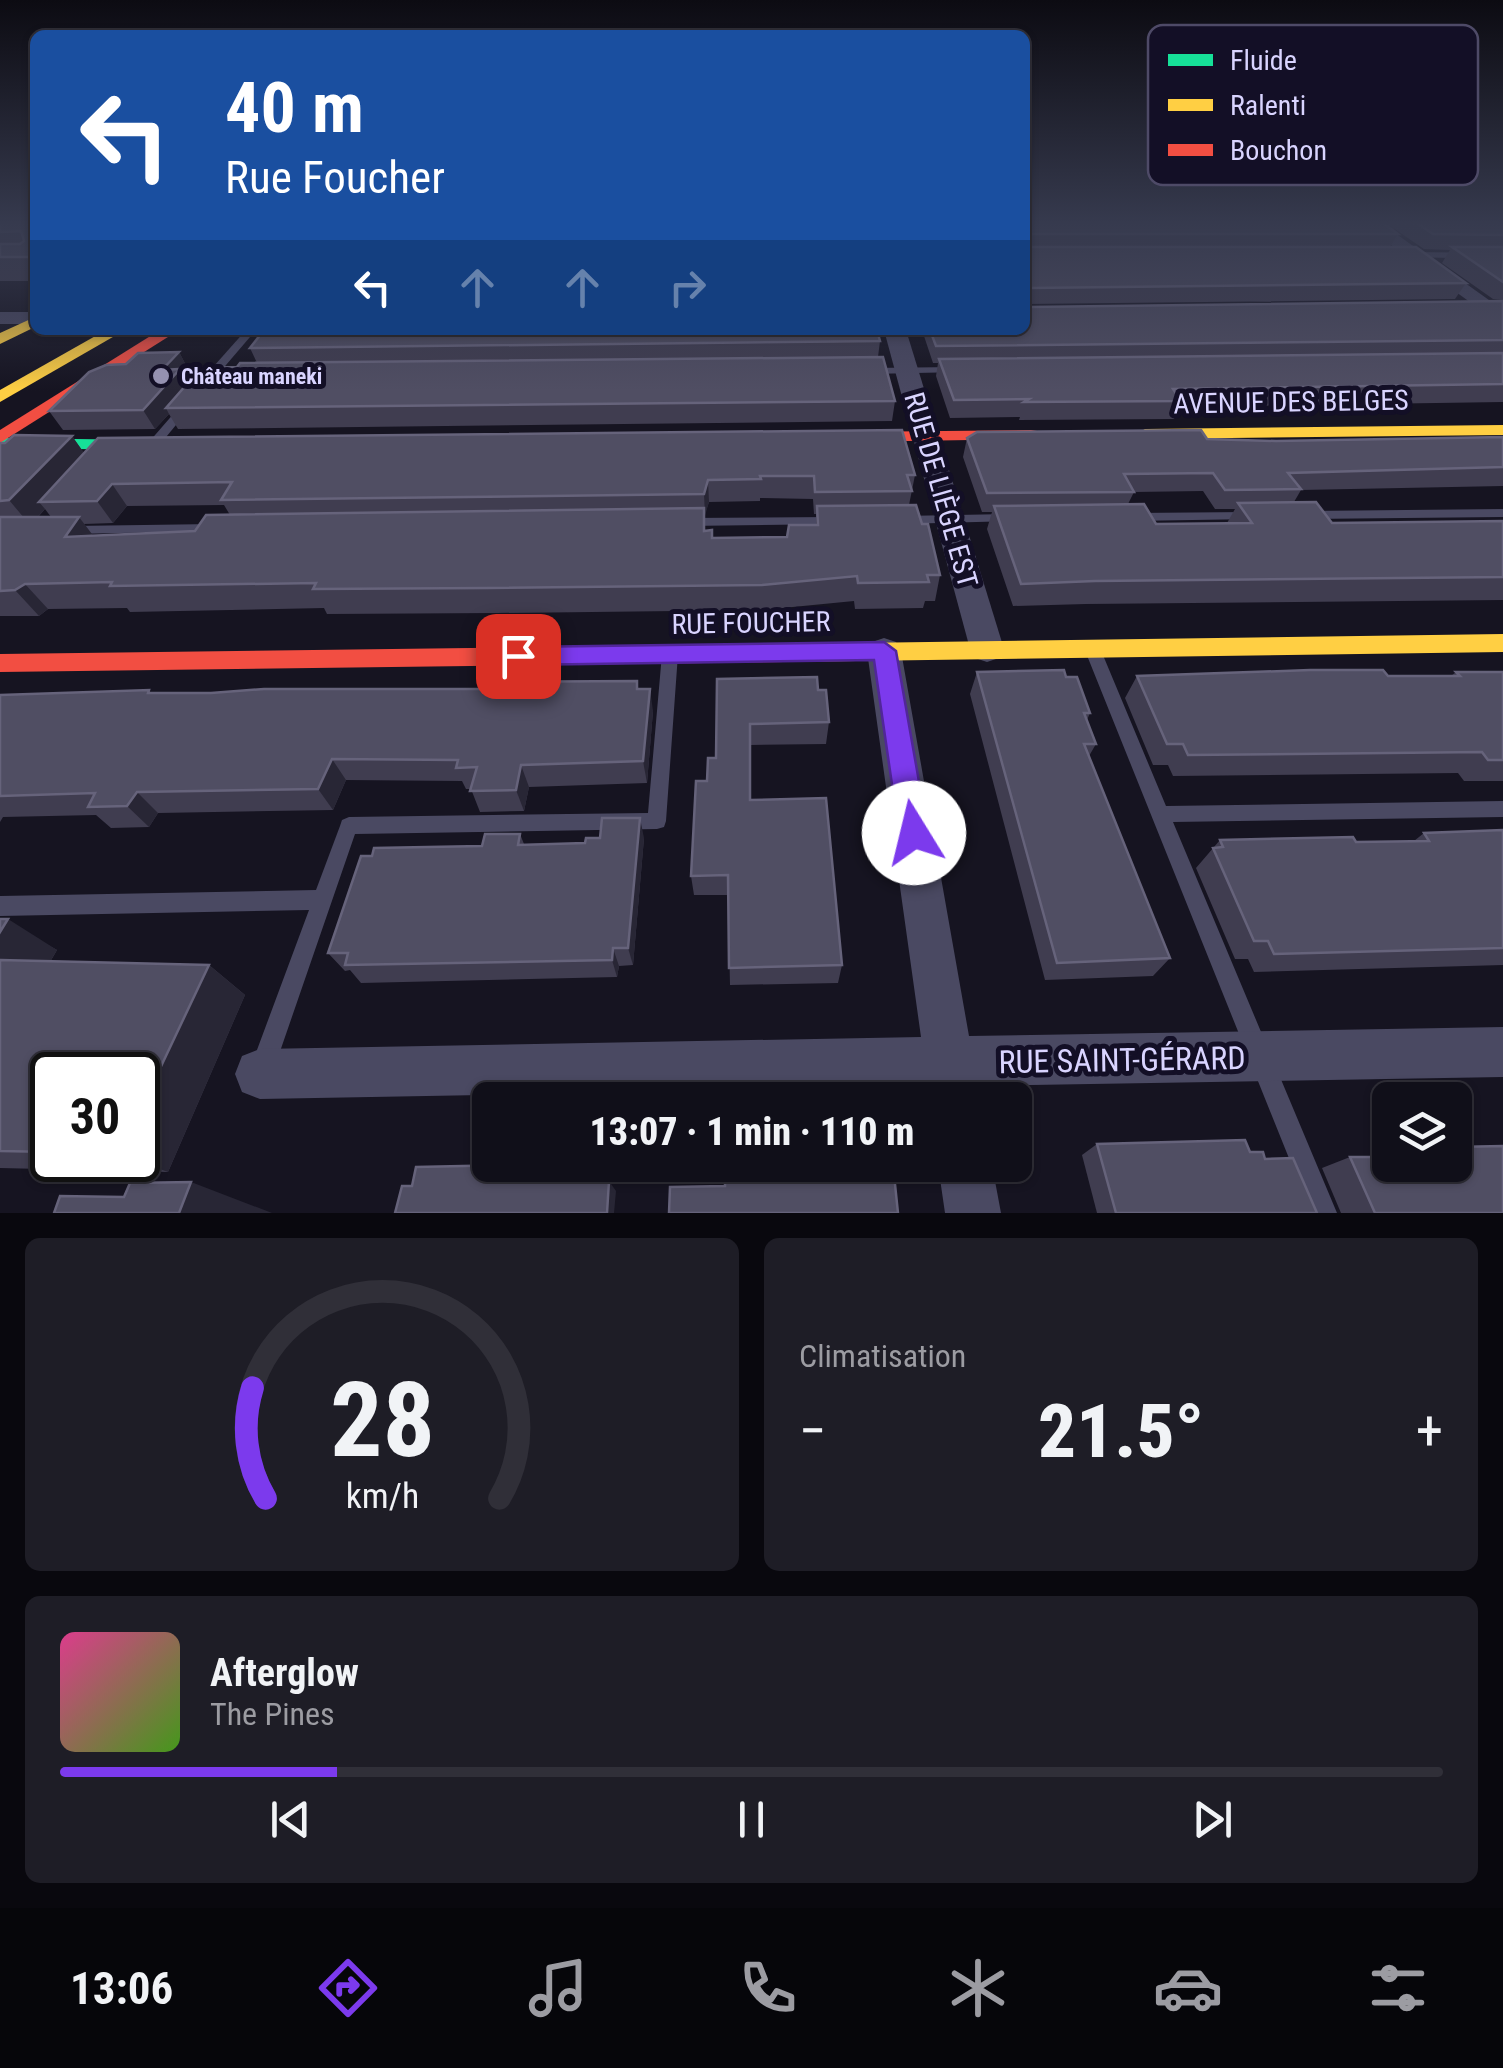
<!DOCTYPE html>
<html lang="fr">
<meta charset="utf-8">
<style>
:root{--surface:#100f19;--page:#1e1d26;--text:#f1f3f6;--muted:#9c9ca2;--line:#302f38;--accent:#7c3aed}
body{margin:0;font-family:"Roboto Condensed",sans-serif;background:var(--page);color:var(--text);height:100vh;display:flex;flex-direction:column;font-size:38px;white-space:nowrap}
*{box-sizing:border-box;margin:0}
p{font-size:32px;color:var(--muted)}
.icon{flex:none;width:55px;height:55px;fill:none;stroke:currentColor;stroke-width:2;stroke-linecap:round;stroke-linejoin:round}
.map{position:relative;height:1213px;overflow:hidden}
.side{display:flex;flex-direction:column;gap:25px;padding:25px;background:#09080e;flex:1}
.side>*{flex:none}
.guide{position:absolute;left:30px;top:30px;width:1000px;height:305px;border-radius:15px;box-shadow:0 2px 8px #0004,0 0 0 2px var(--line);background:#1a4fa0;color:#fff;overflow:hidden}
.buttons{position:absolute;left:1372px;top:1082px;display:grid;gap:20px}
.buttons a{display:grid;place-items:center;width:100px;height:100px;border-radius:15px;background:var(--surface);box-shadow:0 2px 8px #0004,0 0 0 2px var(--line);font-size:50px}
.speed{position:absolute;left:30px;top:1052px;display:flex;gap:20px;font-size:50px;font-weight:700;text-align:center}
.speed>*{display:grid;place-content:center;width:130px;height:130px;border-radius:50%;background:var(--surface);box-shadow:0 2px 8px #0004,0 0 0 2px var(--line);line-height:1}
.speed .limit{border:5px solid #111;border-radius:15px;background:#fff;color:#111}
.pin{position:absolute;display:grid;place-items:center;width:85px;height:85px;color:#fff;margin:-42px;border-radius:20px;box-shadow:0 5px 15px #0006}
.me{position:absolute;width:110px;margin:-55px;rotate:351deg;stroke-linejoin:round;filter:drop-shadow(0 0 8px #0008)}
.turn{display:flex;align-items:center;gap:35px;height:210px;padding:0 30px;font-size:45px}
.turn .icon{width:130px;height:130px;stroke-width:2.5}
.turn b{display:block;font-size:70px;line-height:85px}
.lanes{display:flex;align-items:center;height:95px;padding:0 30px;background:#0003;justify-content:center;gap:50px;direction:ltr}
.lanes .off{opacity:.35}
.big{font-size:75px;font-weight:800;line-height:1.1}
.side .tile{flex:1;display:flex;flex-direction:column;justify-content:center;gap:15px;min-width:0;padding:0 35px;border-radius:15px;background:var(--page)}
.side .dial{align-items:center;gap:0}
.dial svg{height:260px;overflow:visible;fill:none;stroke:var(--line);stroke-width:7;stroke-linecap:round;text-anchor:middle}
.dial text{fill:var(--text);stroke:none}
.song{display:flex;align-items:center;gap:30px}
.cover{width:120px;height:120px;border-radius:15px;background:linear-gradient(135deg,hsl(330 70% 55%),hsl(100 70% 35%))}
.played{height:10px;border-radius:5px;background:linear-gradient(90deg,var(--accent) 20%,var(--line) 20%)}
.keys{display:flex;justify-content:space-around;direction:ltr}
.heat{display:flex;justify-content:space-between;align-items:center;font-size:55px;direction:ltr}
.side .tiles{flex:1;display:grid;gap:25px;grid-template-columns:1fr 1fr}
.tile:last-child{grid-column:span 2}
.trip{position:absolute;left:472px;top:1082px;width:560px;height:100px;border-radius:15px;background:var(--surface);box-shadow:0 2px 8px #0004,0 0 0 2px var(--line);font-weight:800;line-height:100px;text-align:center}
.tab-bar{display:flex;height:160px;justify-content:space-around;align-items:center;background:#06060a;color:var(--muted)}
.tab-bar .icon{width:70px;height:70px}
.tab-bar .selected{color:var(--accent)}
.tab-bar b{font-size:45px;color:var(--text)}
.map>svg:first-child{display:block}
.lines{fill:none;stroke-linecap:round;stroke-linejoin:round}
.lane{fill:#4a4962;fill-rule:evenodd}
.street{fill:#4a4962;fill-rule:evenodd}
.fast{fill:#16e098;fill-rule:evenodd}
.slow{fill:#ffcf43;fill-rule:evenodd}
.jam{fill:#f24e42;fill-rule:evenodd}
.wall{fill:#403d50;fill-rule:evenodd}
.shaded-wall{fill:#282635}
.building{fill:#504e63;stroke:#66637b;stroke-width:2.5}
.route{fill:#7c3aed;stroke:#51269a;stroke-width:2.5}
.poi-dot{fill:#9591b1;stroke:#130f26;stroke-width:4}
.labels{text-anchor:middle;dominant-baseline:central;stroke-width:10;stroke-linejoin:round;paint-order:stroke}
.far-poi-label{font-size:22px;font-weight:bold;fill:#d9d4ff;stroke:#130f26;text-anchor:start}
.street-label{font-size:28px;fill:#d9d4ff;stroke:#130f26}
.near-street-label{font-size:32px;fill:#d9d4ff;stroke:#130f26}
.key{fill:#130f26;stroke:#4e4a67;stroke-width:2.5}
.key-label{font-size:28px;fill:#d9d4ff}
</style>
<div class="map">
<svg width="1503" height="1213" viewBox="0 0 1503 1213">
<rect width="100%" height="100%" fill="#161421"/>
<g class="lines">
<g class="lane">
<path d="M1409 252 1503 253V259L1406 257 1405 255Z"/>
<path d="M246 330H256L214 379H206V375Z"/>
<path d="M957 367 961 368V372L870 374 865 371 870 368Z"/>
<path d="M186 403 190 404V408L157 448H149V442L182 404Z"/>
<path d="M1503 509V517L1307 519 1300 515 1307 511Z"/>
<path d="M1249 512 1254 513 1256 516 1254 519 1132 521 1125 517 1132 513Z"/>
<path d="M1009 514 1016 518 1014 521 902 524 895 520 902 516Z"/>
<path d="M834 517 841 521 839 524 687 526 680 522 687 518Z"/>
<path d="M214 524 221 528 219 531 72 534 65 530 72 526Z"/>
<path d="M1092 642 1098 644 1100 648 1166 806 1503 801V817L1173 822 1337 1213H1311L1084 648 1086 644Z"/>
<path d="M670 648 676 650 678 654 666 821 664 827 657 829 355 834 275 1066 271 1074 263 1078 255 1074 251 1066 309 910 0 916V896L316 890 340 826 342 820 349 817 648 813 662 654 664 650Z"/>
</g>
<g class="street">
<path d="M1358 221H1378L1503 310V326Z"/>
<rect x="0" y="312" width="35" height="12"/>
<path d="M884 330H906L1004 649 999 658 987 662 975 658 970 649Z"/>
<path d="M884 638 896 642 901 651 969 1036 1503 1027V1077L978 1086 981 1100H929L927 1087 260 1099 242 1092 235 1074 242 1056 260 1049 921 1037 867 651 872 642Z"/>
<path d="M938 1165H992L1001 1213H945Z"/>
</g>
<path class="fast" d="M0 438 151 440 160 445 151 450 0 448Z"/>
<g class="slow">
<path d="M35 317V327L0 344V333Z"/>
<path d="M106 330H125L0 402V390Z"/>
<path d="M1503 425V435L1145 439 1136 434 1145 429Z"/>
<path d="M1503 634V652L785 662 777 659 773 653 777 647 785 644Z"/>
</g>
<g class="jam">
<path d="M160 330H179L0 443V430Z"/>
<path d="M1031 430 1037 431V439L845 442 836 437 845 432Z"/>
<path d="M785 644 793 647 797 653 793 659 785 662 0 672V654Z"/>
</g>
</g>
<g class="wall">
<rect x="0" y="221" width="35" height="60"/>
<path d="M1025 221 1398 234 1390 247 1466 283 1455 299 1026 304 1029 307 1503 301V402L1179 407 1174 419 1019 420 1020 417 950 418 936 376 938 363H933L922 330H1025Z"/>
<path d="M1383 221H1503V300L1493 299 1442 263 1450 250 1424 249Z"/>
<path d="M880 341 878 357 895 401 892 421 178 429 169 414 155 429 63 430 49 411 126 364 179 352 189 371 184 377 188 383 237 367 257 363 250 348Z"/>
<path d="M72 436 84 453 915 475 909 505 922 524 940 575 935 601H925L923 608 855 609 854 601 761 610 497 613 327 614 324 608 130 612 127 608 48 609 39 616H0V443ZM760 498 813 499 814 514H816V525L787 537 713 538 705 531 704 516 709 502 760 501ZM224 505 230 515 195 531 93 536 84 524 113 523 127 506ZM45 509 51 517H38Z"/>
<path d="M1503 437V486L1301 490 1294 502 1332 523 1503 521V600L1086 604 1013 606 987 529 992 512H982L963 457 967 438 1207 439 1276 441ZM1203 491 1215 509H1235L1227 523 1156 524 1128 504 1134 492Z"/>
<path d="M977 672 1066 677 1090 713 1087 720 1096 744 1089 756 1170 958 1153 976 1045 980 970 694Z"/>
<path d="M1456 672H1503V781H1464L1458 773 1173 776 1168 765H1153L1125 698 1137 676H1451Z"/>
<path d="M717 679 818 690 829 722 826 744 750 745V800L842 965 838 983 730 985 728 895H694L691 876 707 781 716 758Z"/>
<path d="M639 689 653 711 647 783 529 787 524 811 480 812 471 789H466L462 781 346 780 333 810 158 813 149 827 111 828 96 815 3 817 0 822V695L149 690 151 693H211Z"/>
<path d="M1503 830V965L1254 972 1248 959H1235L1196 868 1220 840 1356 842 1414 841 1424 833Z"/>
<path d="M520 834 524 844 585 843 644 838 633 965 619 966 617 977 361 983 350 970 345 971 328 953 482 846Z"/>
<path d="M0 919 57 950 50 962 209 965 245 995 168 1172 0 1168ZM52 1075 138 1160H52Z"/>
<path d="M1097 1144 1265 1159 1317 1213H1097L1082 1155Z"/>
<path d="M1350 1157 1390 1165 1503 1213H1341L1322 1168Z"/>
</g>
<g class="shaded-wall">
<path d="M35 255V268L28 257Z"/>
<path d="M179 352 189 371 184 377 191 388 166 408 169 414 155 429 143 410 162 370Z"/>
<path d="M72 436 89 460 39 502 45 509 30 525 9 500Z"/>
<path d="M708 480 709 502 705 516 704 494Z"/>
<path d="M112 484 127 506 113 523 97 501Z"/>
<path d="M79 517 98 542 65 537Z"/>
<path d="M25 584 48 609 39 616 15 590Z"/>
<path d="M650 689 653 711 647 783 643 761Z"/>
<path d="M332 759 346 780 333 810 318 789Z"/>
<path d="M521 765 529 787 524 811 516 790Z"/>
<path d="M137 792 158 813 149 827 127 806Z"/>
<path d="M640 818 644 838 633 965 628 948Z"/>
<path d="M8 919 57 950 33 990 0 971V932Z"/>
<path d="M613 948 619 966 617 977 612 960Z"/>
<path d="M209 965 245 995 168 1172 136 1160 138 1115Z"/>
<path d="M590 1165 597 1174 596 1192 588 1182Z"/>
<path d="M609 1181 616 1191 614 1213H607Z"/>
<path d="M191 1182 272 1213H179Z"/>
</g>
<g class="building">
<path d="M0 221H35V255L28 257H0V244H20L24 241 21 231 0 232Z"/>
<path d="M1025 221H1381L1398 234H1029L1025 237Z"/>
<path d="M1414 221H1503V235L1433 234Z"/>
<path d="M1025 238 1029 247H1416L1466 283 1029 288 1025 303 1029 307 1503 301V340L936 346 930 330H1025Z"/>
<path d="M1452 247H1503V282Z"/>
<path d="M264 330H877L880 341 250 348Z"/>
<path d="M179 352 162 370 180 369 143 410 49 411 89 372 106 365 126 364 138 353Z"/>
<path d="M1503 353V384L1173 389 1181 401 1024 402 1029 399 954 400 939 359Z"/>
<path d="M883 357 895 401 166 408 201 368 237 367 240 363Z"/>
<path d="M902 430 915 475H907L912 491 815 492 814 476H760L761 479 708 480 704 494 221 500 232 482 112 484 97 501 39 502 98 438Z"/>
<path d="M1201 430 1207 439 1276 441 1503 437V467L1288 473 1301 489 1225 490 1213 473 1124 474 1134 492 987 493 967 438 977 432Z"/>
<path d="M14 435 72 436 9 500 0 501V443H5Z"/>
<path d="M1316 502 1332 523 1503 521V577L1095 581 1021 584 994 506 1144 504 1156 524 1252 523 1238 503Z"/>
<path d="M916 505 922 524H928L940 575H927L929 582 858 583 857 576 762 585 489 588 313 589 316 583 110 586 112 582 25 584 15 590 0 591V517H79L65 537 195 531 206 515 704 508V531L712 530V538L787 537 789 525H818L817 506Z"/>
<path d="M1064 670 1066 677H1077L1090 713H1084L1096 744H1084L1170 958 1057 963 977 672Z"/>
<path d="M1310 670H1383L1388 676H1460L1456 672H1503V760H1488L1482 752 1188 755 1183 744H1167L1137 676Z"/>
<path d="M817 677 818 690H826L829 722 750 724V800L826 798 842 965 729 968 728 875 691 876 696 781H707L708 758H716L717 679Z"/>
<path d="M637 681V689H650L643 761 521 765 516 790 470 791 477 767 456 768 458 760 332 759 318 789 137 792 127 806 88 807 95 793 0 796V695L149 690 148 693H211L264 689H484L486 682Z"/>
<path d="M602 818H640L628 948H613L612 960 345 965 348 953H328L361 856H372L374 848 482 846 485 834H520L518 845 585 843 586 838H600Z"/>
<path d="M1503 830V948L1274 954 1268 941H1254L1213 848 1223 847 1220 840 1353 837 1356 842 1429 841 1424 833Z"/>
<path d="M0 919H8L0 932Z"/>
<path d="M0 960 209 965 138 1115V1075H52V1152L0 1151Z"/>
<path d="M1245 1140 1250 1152H1263L1265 1159 1293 1158 1317 1213H1116L1097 1144Z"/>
<path d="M1503 1146V1213H1375L1350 1157H1390V1165H1455V1147Z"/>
<path d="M511 1165H590L588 1182 609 1181 607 1213H395L402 1186H412L416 1167Z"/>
<path d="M725 1165H893L898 1213H669L670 1187 725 1186Z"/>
<path d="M191 1182 179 1213H54L60 1196 124 1197 130 1183Z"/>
</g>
<linearGradient id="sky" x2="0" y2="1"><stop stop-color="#0c0b12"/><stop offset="0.57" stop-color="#363a4e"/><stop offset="1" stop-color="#363a4e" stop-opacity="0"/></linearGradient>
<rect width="1503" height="391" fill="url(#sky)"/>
<path class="route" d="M884 642 896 651 928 833 924 842 914 846 903 842 899 833 874 660 518 665 509 662 506 656 509 650 518 647Z"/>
<circle class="poi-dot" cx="161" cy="376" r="10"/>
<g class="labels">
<g class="far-poi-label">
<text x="181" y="376">Château maneki</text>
</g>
<g class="street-label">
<text transform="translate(1291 402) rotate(-1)">AVENUE DES BELGES</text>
<text transform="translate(941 490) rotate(74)">RUE DE LIÈGE EST</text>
<text transform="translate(751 623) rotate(-1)">RUE FOUCHER</text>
</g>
<g class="near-street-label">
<text transform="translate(1122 1060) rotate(-1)">RUE SAINT-GÉRARD</text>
</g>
</g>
<rect x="1148" y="25" width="330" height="160" rx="15" class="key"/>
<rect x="1168" y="54" width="45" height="12" fill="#16e098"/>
<rect x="1168" y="99" width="45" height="12" fill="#ffcf43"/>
<rect x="1168" y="144" width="45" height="12" fill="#f24e42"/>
<g class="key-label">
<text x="1230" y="70">Fluide</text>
<text x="1230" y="115">Ralenti</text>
<text x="1230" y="160">Bouchon</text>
</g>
</svg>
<div class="buttons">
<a><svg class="icon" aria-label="layers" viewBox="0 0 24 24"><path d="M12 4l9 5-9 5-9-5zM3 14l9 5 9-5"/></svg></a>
</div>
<div class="speed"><div class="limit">30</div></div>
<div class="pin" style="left:518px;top:656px;background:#d93025"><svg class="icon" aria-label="arrive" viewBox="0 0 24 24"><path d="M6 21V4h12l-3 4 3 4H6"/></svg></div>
<svg class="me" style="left:914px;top:833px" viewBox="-20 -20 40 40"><circle r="19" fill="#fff"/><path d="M0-13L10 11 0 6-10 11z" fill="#7c3aed"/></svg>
<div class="trip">13:07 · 1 min · 110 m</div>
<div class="guide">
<div class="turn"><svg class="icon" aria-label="left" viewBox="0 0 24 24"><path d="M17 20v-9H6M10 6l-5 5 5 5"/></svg><div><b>40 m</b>Rue Foucher</div></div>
<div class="lanes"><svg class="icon" aria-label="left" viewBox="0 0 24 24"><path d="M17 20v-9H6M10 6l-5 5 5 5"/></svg><svg class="icon off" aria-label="ahead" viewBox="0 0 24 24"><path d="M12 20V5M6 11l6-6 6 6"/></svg><svg class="icon off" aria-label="ahead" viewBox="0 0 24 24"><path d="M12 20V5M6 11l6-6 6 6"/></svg><svg class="icon off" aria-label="right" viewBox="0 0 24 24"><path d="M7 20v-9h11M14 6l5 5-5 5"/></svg></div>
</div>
</div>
<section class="side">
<div class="tiles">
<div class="tile dial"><svg viewBox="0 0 100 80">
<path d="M14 69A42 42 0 1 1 86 69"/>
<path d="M14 69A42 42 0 0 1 10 35" stroke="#7c3aed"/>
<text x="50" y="56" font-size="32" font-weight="700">28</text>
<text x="50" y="72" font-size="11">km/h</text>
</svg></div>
<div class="tile"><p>Climatisation</p>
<div class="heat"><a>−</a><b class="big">21.5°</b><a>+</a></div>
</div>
<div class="tile">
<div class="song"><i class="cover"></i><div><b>Afterglow</b><p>The Pines</p></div></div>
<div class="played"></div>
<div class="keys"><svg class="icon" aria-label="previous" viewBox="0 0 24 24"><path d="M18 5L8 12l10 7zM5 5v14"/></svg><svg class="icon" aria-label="pause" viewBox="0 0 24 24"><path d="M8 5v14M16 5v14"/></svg><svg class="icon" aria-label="next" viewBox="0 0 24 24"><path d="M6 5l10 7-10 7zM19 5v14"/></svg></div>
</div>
</div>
</section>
<nav class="tab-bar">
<b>13:06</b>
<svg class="icon selected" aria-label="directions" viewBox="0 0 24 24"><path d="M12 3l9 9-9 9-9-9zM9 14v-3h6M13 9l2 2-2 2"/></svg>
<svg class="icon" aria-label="music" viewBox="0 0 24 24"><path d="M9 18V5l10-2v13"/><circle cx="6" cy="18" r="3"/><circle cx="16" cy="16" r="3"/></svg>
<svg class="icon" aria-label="phone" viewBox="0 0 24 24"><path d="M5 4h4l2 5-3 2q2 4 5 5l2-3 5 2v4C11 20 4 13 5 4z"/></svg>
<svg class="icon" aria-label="climate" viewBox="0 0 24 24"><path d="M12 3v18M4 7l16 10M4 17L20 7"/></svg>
<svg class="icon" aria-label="car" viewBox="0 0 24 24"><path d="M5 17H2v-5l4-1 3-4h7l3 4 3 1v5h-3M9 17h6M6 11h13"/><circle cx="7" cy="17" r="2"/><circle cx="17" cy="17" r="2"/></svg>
<svg class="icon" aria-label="filters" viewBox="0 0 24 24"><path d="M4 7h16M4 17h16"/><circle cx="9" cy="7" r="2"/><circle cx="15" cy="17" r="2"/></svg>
</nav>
